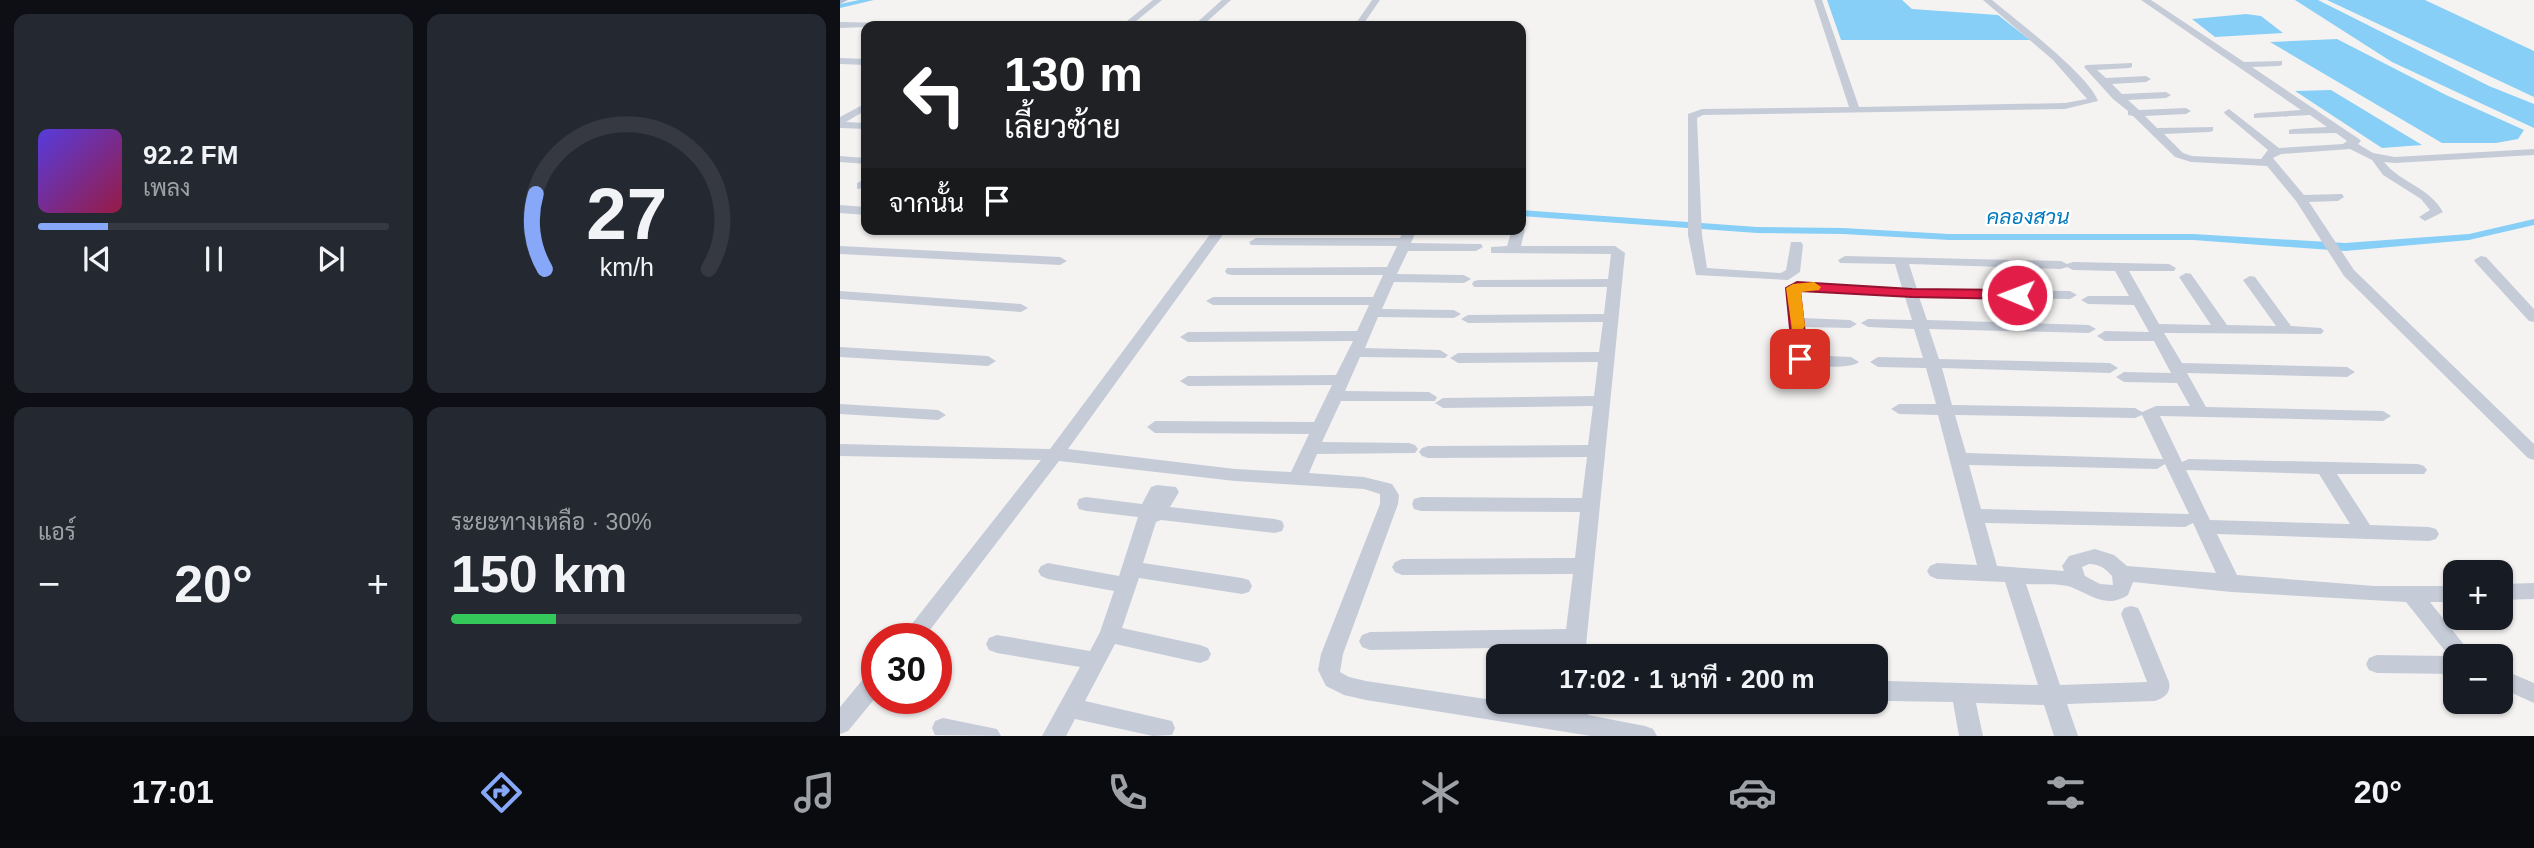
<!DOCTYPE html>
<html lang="th">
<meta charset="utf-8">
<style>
:root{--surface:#171b24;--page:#242831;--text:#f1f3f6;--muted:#9ea1a6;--line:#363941;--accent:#87a8f8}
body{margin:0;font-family:Helvetica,Sarabun,sans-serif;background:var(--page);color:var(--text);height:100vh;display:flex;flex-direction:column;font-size:26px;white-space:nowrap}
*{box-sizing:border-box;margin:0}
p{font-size:23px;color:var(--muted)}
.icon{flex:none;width:38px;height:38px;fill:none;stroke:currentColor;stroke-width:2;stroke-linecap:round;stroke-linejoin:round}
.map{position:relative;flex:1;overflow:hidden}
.sheet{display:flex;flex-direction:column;gap:14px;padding:14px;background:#0d0f14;width:840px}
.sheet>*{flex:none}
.banner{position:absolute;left:21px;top:21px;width:665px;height:214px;border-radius:14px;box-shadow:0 2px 5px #0004;background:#202124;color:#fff;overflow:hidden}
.fabs{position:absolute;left:1603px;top:560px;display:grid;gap:14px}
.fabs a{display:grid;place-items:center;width:70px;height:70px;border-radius:14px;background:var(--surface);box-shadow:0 2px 5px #0004;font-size:35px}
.speed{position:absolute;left:21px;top:623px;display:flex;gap:14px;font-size:35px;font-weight:700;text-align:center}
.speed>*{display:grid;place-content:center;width:91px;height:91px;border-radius:50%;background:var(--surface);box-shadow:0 2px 5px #0004;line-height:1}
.speed .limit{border:10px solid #d22;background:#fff;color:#111}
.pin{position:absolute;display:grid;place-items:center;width:60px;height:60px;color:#fff;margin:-30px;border-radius:14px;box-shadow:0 4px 10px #0006}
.me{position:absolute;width:77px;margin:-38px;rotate:271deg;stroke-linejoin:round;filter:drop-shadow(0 0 5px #0008)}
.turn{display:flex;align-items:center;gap:24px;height:147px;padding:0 28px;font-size:32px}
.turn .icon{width:91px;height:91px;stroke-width:2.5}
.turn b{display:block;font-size:49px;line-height:60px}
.then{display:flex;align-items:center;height:66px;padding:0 28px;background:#0003;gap:14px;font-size:26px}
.big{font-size:52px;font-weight:600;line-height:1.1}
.sheet .tile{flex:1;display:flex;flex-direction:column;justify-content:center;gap:10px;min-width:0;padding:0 24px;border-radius:14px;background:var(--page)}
.sheet .dial{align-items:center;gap:0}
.dial svg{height:182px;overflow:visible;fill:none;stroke:var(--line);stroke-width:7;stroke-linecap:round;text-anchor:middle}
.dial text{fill:var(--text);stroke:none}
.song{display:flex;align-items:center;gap:21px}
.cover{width:84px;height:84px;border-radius:10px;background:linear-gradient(135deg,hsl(250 70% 55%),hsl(340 70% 35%))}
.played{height:7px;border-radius:4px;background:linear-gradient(90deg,var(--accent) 20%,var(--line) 20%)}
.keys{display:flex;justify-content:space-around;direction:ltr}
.heat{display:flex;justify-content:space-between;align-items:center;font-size:38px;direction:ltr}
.charge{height:10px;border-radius:5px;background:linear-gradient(90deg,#34c759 30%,var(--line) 0)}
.sheet .tiles{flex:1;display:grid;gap:14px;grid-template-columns:repeat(2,1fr)}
.trip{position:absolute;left:646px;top:644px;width:402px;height:70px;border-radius:14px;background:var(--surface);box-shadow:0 2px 5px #0004;font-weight:600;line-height:70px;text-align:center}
.tabs{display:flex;height:112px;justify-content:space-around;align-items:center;background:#090b0e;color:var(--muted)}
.tabs .icon{width:49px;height:49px}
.tabs .selected{color:var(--accent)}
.tabs b{font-size:32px;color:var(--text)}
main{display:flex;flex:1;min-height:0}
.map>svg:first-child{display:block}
.water{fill:#87cff6}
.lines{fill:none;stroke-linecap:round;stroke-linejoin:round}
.canal{fill:#87cff6;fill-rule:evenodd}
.minor{fill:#c5ccd8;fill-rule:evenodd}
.major{fill:#b0bcd3;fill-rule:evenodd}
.route{fill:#e11d48;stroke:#92132f;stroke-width:2}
.slow{fill:#f59e0b}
.labels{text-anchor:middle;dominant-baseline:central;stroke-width:5;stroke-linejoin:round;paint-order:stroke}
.water-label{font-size:21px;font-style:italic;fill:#007abd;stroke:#fff}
</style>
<main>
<section class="sheet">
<div class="tiles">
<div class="tile">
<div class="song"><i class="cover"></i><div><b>92.2 FM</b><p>เพลง</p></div></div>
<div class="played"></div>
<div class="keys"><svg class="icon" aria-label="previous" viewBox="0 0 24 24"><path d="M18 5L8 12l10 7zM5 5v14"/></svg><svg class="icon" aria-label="pause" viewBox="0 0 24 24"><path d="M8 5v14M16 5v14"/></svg><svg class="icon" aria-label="next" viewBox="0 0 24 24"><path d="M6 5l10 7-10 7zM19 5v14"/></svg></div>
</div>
<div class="tile dial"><svg viewBox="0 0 100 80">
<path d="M14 69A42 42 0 1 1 86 69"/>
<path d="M14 69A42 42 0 0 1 10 36" stroke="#87a8f8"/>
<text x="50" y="56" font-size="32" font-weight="700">27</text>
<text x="50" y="72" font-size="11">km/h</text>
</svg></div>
<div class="tile"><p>แอร์</p>
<div class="heat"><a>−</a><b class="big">20°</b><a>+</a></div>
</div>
<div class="tile"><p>ระยะทางเหลือ · 30%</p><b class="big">150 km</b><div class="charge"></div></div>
</div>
</section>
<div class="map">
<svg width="1694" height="736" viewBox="0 0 1694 736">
<rect width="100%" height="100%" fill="#f5f3f2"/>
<g class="water">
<path d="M987 0H1062L1072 9 1158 15 1190 40H1001Z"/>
<path d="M1455 0H1478L1649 86 1694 104V128L1552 62Z"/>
<path d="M1487 0H1585L1694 51V97Z"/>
<path d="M1406 14 1421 16 1443 33 1375 37 1352 19Z"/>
<path d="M1497 39 1606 95 1684 130 1678 139 1656 143H1602L1430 42Z"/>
<path d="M1491 90 1582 145 1542 148 1455 91Z"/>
</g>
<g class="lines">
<g class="canal">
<path d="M19 0H34L0 8V4Z"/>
<path d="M681 210 917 227 1003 228 1109 234H1353L1505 243 1629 234 1694 219V225L1629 240 1505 251 1353 240H1109L1003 234 917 233 681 216Z"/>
</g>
<g class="minor">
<path d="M313 0H322L290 26H281Z"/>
<path d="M382 0H391L362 26H353Z"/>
<path d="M532 0H540L522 26H514Z"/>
<path d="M974 0H982L1019 107 1225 103 1247 99 1213 60 1143 0H1152C1176 20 1249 75 1258 101L1225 109 863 115 857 118 862 235 867 268 941 273 946 270 951 242H961L963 245 960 272 948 280 856 275 848 235V114L862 109 1009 107Z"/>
<path d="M1301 0H1311L1404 62 1442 61V65L1439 66 1412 67 1519 139 1521 141 1518 144 1533 153 1555 157 1694 149V155L1555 163 1544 162C1561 183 1589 187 1603 212L1585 221 1579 217 1590 210 1581 199 1543 175 1532 160 1510 149 1441 154 1433 158 1464 195 1502 194 1504 197 1498 201 1469 202 1514 270 1694 444V460L1688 458 1504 276 1456 201 1427 166 1351 162 1335 157 1293 116 1288 115V111L1273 99 1244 67 1246 65 1292 63V67L1289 68 1257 70 1266 78 1306 76 1311 79 1306 82 1272 84 1282 94 1326 92 1331 95 1326 98 1288 100 1299 110 1346 108 1351 111 1346 114 1305 116 1317 128 1373 127V131L1369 132 1324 134 1343 153 1352 156 1421 159 1428 150 1385 114 1384 112 1389 109 1439 148 1503 144 1507 141 1496 133 1449 134V130L1453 129 1487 127 1470 115 1414 118V114L1418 113 1461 110Z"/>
<path d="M0 22 51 23 55 26 0 28Z"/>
<path d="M0 58 26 59V65L0 64Z"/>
<path d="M26 103V110L6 122 26 123V129L0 128V117Z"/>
<path d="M0 156 26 158V164L0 162Z"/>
<path d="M26 179V188L17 189V183Z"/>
<path d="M0 205 26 207V215L0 213Z"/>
<path d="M681 226 685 229 681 246H775L785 253 745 656H723L724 647 530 650 522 647 519 641 522 635 530 632 726 629 733 574 562 575 555 572 552 567 555 562 562 559 735 558 740 512 581 511 574 509 572 504 574 499 581 497 742 498 747 457 588 458 582 456 579 452 582 448 588 446 748 445 753 406 603 408 595 403 603 398 754 396 758 362 618 363 610 358 618 353 759 352 763 322 628 323 621 319 628 315 764 314 767 287H634L632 284 634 281 639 280 768 279 771 254 651 253V247L667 246 672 229H681Z"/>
<path d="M374 229H387L228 449 395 469 451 472 469 434 315 433 307 427 315 421 474 422 492 385 348 386 340 381 348 376 496 375 513 341 348 342 340 337 348 332 517 331 529 305H373L366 301 373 297H533L543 275H392L387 274 385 271 387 268 547 267 557 246 411 245 409 242 416 238H560L564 229H577L571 243 641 244 643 247 636 251H568L557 274 624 275 631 279 624 283 554 282 542 309 614 310 621 314 614 318 538 317 525 348 600 350 608 355 605 358 520 357 505 391 589 392 597 397 595 401H501L482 442 569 443 575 445 578 449 575 453 477 454 469 473 524 477 552 484 559 495 558 504 503 654 500 672 509 677 526 681 726 711 728 702H750L748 715 805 726 813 729 817 736H751L526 700 504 695 486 686 478 670 481 654 540 504V494L524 489 395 481 219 461 83 639H60L201 460 0 456V444L210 449Z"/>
<path d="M0 246 220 257 227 261 220 265 0 254Z"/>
<path d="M1005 256 1221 261 1227 264 1233 262 1329 264 1336 268 1334 271H1289L1319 324 1371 325 1339 277 1346 273 1351 274 1387 325 1436 326 1403 280 1410 276 1415 277 1451 326 1481 328 1484 331 1481 334 1324 333 1342 363 1507 367 1515 372 1507 377 1347 373 1366 407 1543 411 1551 416 1543 421 1320 416 1342 462 1349 459 1578 464 1584 466 1587 470 1584 474H1497L1530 525 1589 527 1596 529 1599 534 1596 539 1589 541 1377 534 1397 575 1534 586H1615V602H1590L1633 656H1615V674L1537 673 1529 670 1526 664 1529 658 1537 655 1609 656 1566 602 1391 592 1293 582 1288 595C1266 609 1251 595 1231 587 1218 583 1199 585 1186 584L1220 685 1307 682 1281 614 1284 608 1291 606 1298 608 1301 614 1329 682C1331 693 1325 697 1315 701L1227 704 1238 736H1214L1204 705 1136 703 1143 736H1119L1113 702 1048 701 1040 698 1037 691 1040 684 1048 681 1198 685 1165 582 1097 579 1090 576 1087 571 1090 566 1097 563 1137 565 1098 415 1059 414 1051 409 1059 404H1096L1086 368 1038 367 1030 362 1038 357 1083 358 1074 329 1028 327 1021 323 1028 319 1072 320 1065 297 960 291 963 318 1010 320 1017 324 1010 328 964 327 967 355 1011 357 1019 362C1011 370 960 367 952 359L946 288 948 285 963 282 1062 288 1055 264 1000 263 998 260ZM1069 264 1221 269 1227 267 1233 270 1275 271 1289 296H1248L1241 300 1248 304 1294 305 1309 332 1265 331 1257 336 1265 341H1314L1331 373 1284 372 1276 377 1284 382 1337 383 1350 406H1316L1302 412 1295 408 1112 405 1102 368 1270 373 1278 368 1270 363 1099 359 1089 329 1249 333 1256 329 1249 325 1087 320 1079 297 1230 299 1237 295 1230 291 1077 289ZM1115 415 1295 418 1302 415 1323 459 1126 453ZM1325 464 1349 514 1141 509 1129 465 1317 469ZM1346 470 1479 474 1510 524 1370 520ZM1145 523 1345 527 1353 523 1376 573 1287 566 1274 555 1255 549 1229 556 1222 566 1224 571 1157 566ZM1249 564C1259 564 1265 568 1272 576L1273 585 1260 584 1245 576 1242 567Z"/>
<path d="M1641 256 1646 257 1694 309V322L1689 321 1636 263 1634 260Z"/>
<path d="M0 291 181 304 188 308 181 312 0 299Z"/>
<path d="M0 347 148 356 156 361 148 366 0 357Z"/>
<path d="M0 404 98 410 106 415 98 420 0 414Z"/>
<path d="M317 485 336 487 339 492 330 507 435 519 442 521 444 526 442 531 435 533 321 520 316 522 303 563 402 578 409 580 412 586 409 592 402 594 299 578 282 628 360 645 368 648 371 654 368 660 360 663 275 644 245 701 332 721 335 728 332 735 313 736 235 719 226 736H202L240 667 157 653 149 650 146 644 149 638 157 635 250 651 260 632 274 591 208 579 201 576 198 571 201 566 208 563 279 576 298 517 246 511 239 509 237 504 239 499 246 497 302 504 311 487Z"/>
<path d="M1694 583V599L1661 600V584Z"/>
<path d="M1661 669 1694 683V703L1661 688Z"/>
<path d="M37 670V696L8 731 0 734V707L29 672Z"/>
<path d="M103 718 157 729 161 736 95 735 92 728 95 721Z"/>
</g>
<path class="major" d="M0 0H8L0 4Z"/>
</g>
<path class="route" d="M957 282 1072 289 1177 290 1184 295 1177 299 1072 297 960 291 968 359 960 364 953 359 946 288Z"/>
<path class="slow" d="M974 282 981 287 979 290 961 292 965 326 963 329H952L946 288 953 284Z"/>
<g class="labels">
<g class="water-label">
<text x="1188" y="216">คลองสวน</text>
</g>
</g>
</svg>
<div class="fabs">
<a>+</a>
<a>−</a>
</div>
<div class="speed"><div class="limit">30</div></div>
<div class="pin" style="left:960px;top:359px;background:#d93025"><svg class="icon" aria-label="arrive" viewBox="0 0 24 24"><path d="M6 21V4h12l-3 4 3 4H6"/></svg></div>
<svg class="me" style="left:1177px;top:295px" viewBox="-20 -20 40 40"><circle r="17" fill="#e11d48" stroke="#fff" stroke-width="3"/><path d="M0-11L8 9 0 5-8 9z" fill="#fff"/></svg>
<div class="trip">17:02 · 1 นาที · 200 m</div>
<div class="banner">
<div class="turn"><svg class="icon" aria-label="left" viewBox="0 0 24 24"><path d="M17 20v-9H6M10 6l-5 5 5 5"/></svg><div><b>130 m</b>เลี้ยวซ้าย</div></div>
<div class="then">จากนั้น<svg class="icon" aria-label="arrive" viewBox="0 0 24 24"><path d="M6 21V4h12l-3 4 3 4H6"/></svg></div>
</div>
</div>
</main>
<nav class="tabs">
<b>17:01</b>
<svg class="icon selected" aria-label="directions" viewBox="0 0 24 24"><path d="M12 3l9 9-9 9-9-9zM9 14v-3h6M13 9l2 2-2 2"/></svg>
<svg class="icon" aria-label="music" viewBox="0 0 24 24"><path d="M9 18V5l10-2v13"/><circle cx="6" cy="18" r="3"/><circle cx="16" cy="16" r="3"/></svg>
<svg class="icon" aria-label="phone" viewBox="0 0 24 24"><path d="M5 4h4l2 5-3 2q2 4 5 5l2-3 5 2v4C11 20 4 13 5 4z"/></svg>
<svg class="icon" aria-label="climate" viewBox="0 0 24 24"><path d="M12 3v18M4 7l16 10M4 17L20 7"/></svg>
<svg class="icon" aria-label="car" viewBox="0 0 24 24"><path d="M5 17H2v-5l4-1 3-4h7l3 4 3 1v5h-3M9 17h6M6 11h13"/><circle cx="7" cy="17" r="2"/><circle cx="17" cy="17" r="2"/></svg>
<svg class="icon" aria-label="filters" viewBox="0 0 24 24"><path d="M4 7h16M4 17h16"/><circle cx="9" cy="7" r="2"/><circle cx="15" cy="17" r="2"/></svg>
<b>20°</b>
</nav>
